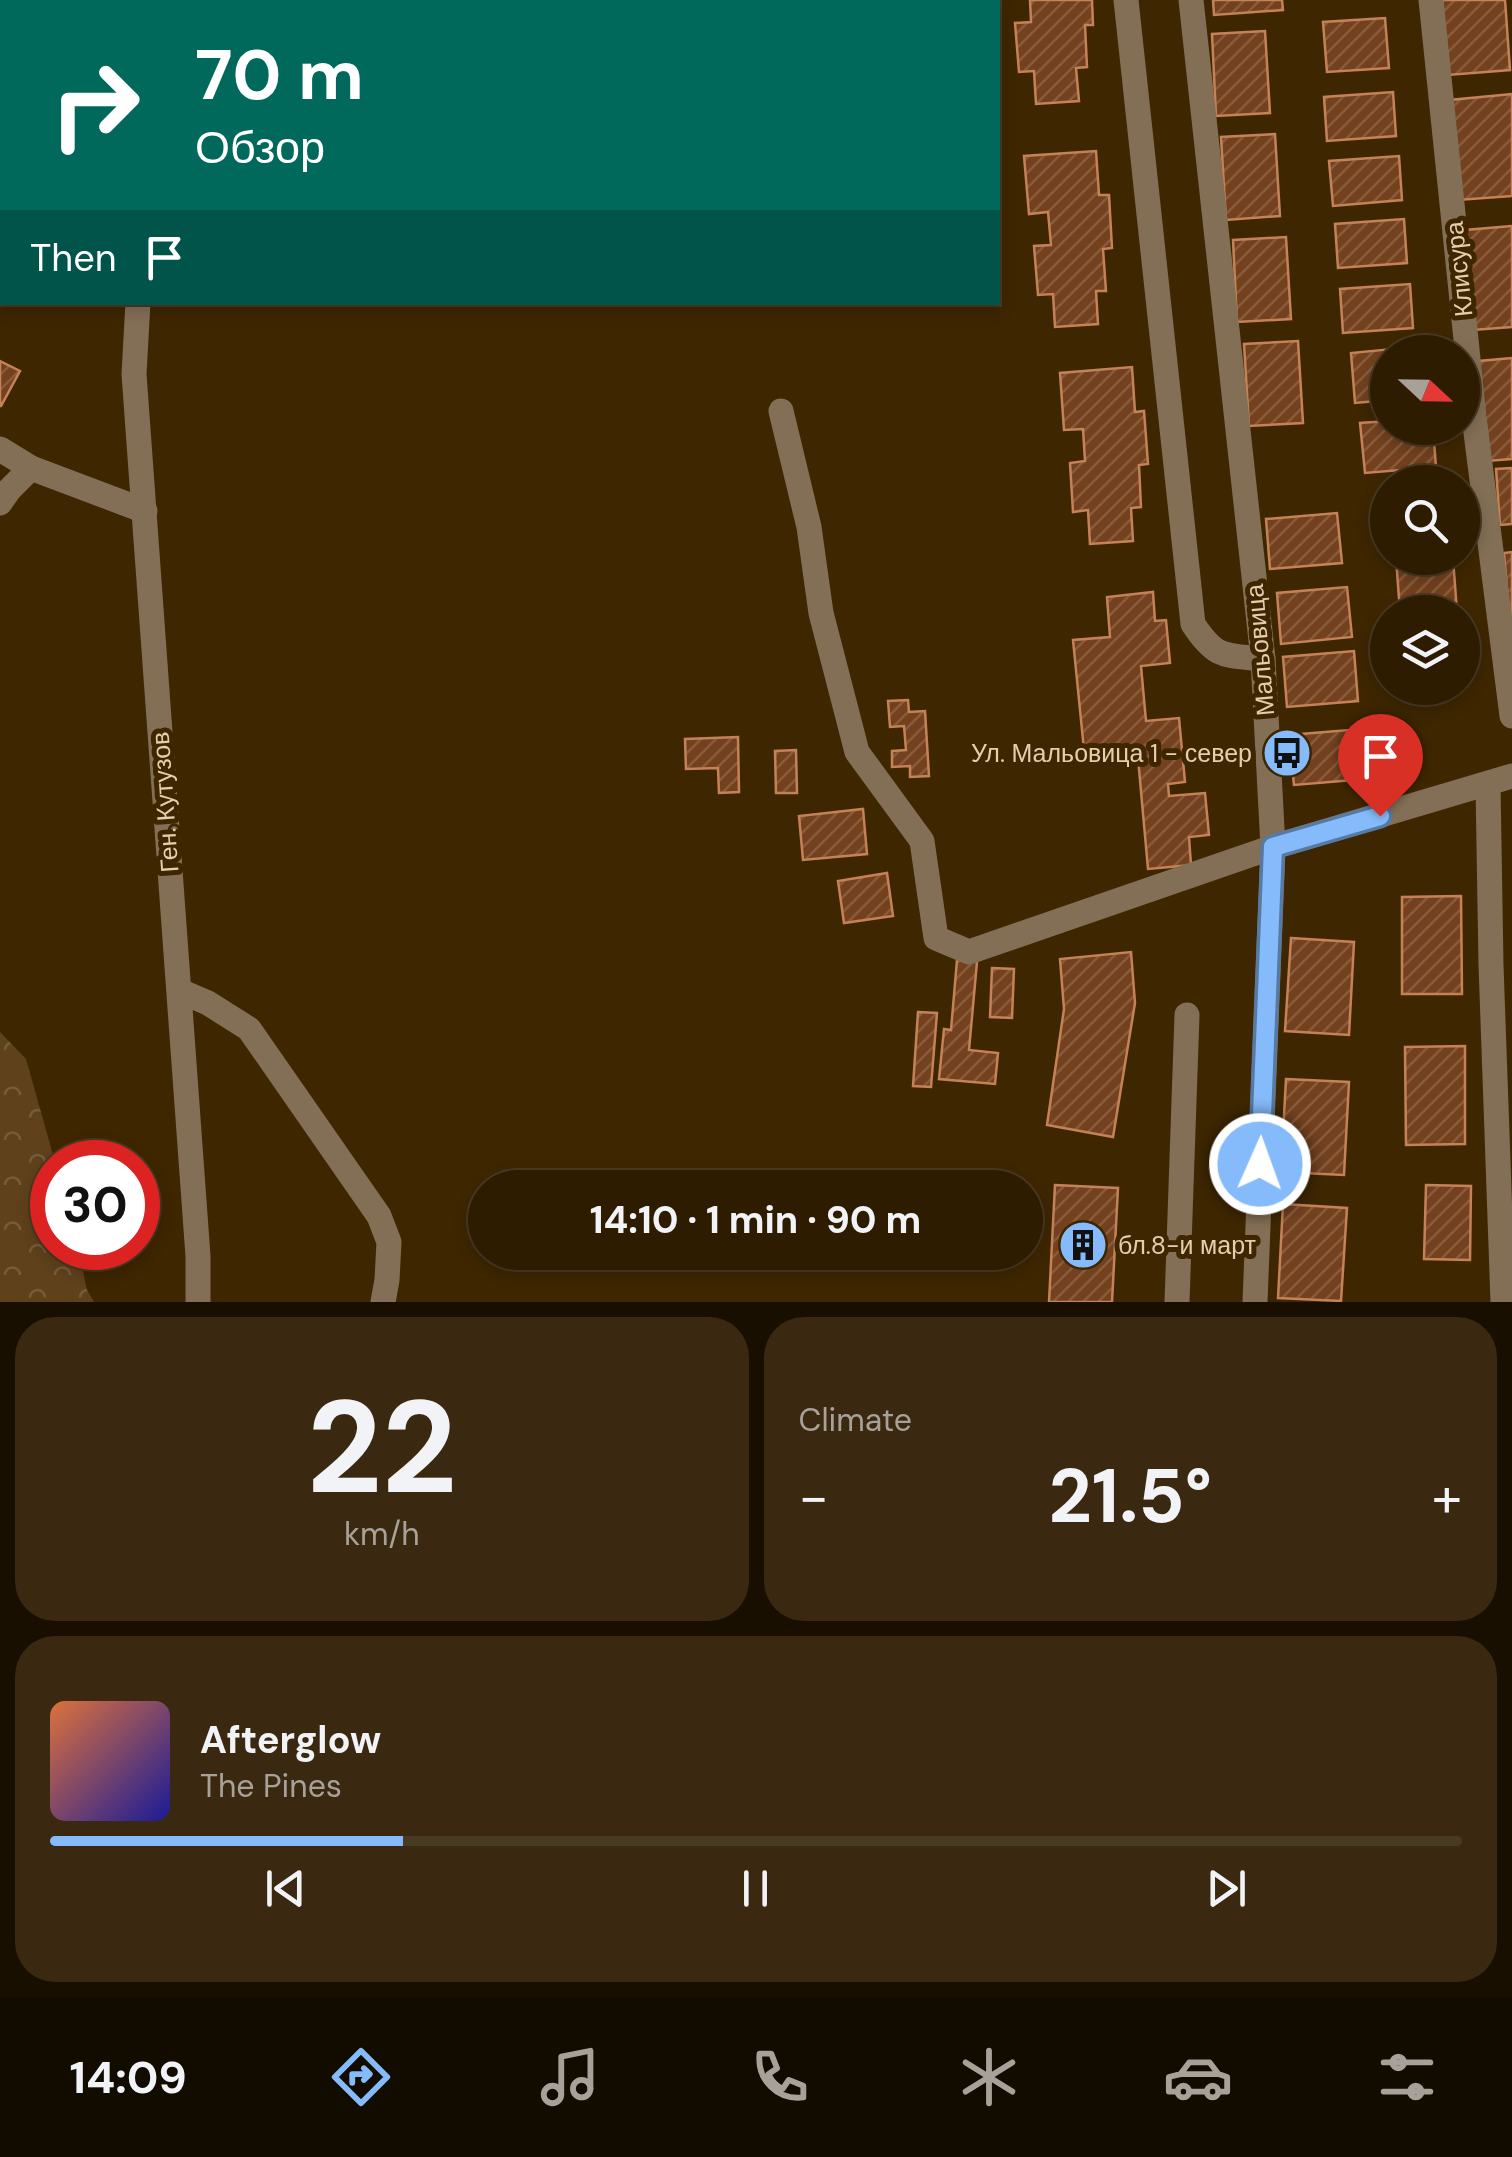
<!DOCTYPE html>
<meta charset="utf-8">
<style>
:root{--surface:#2e1c01;--page:#3a2910;--text:#f1f3f6;--muted:#a7a199;--line:#493a23;--accent:#85bbfb}
body{margin:0;font-family:"DM Sans",sans-serif;background:var(--page);color:var(--text);height:100vh;display:flex;flex-direction:column;font-size:38px;white-space:nowrap}
*{box-sizing:border-box;margin:0}
p{font-size:32px;color:var(--muted)}
.icon{flex:none;width:55px;height:55px;fill:none;stroke:currentColor;stroke-width:2;stroke-linecap:round;stroke-linejoin:round}
.map{position:relative;height:1302px;overflow:hidden}
.sheet{display:flex;flex-direction:column;gap:15px;padding:15px;background:#190f01;flex:1}
.sheet>*{flex:none}
.hud{position:absolute;left:0px;top:0px;width:1000px;height:305px;box-shadow:0 5px 15px #0003,0 0 0 2px var(--line);background:#00695c;color:#fff;overflow:hidden}
.needle{width:65px;rotate:112deg}
.fabs{position:absolute;left:1370px;top:335px;display:grid;gap:20px}
.fabs a{display:grid;place-items:center;width:110px;height:110px;border-radius:50%;background:var(--surface);box-shadow:0 5px 15px #0003,0 0 0 2px var(--line);font-size:50px}
.speed{position:absolute;left:30px;top:1140px;display:flex;gap:20px;font-size:50px;font-weight:700;text-align:center}
.speed>*{display:grid;place-content:center;width:130px;height:130px;border-radius:50%;background:var(--surface);box-shadow:0 5px 15px #0003,0 0 0 2px var(--line);line-height:1}
.speed .limit{border:15px solid #d22;background:#fff;color:#111}
.pin{position:absolute;display:grid;place-items:center;width:85px;height:85px;color:#fff;margin:-102px -42px;border-radius:50% 50% 50% 0;rotate:-45deg;box-shadow:0 0 10px #0007}
.pin .icon{rotate:45deg}
.me{position:absolute;width:110px;margin:-55px;rotate:2deg;stroke-linejoin:round;filter:drop-shadow(0 0 8px #0008)}
.turn{display:flex;align-items:center;gap:35px;height:210px;padding:0 30px;font-size:45px}
.turn .icon{width:130px;height:130px;stroke-width:2.5}
.turn b{display:block;font-size:70px;line-height:85px}
.then{display:flex;align-items:center;height:95px;padding:0 30px;background:#0003;gap:20px;font-size:38px}
.big{font-size:75px;font-weight:700;line-height:1.1}
.sheet .card{flex:1;display:flex;flex-direction:column;justify-content:center;gap:15px;min-width:0;padding:0 35px;border-radius:40px;background:var(--page)}
.sheet .dial{align-items:center;gap:0}
.dial b{font-size:130px;line-height:1}
.song{display:flex;align-items:center;gap:30px}
.cover{width:120px;height:120px;border-radius:15px;background:linear-gradient(135deg,hsl(20 70% 55%),hsl(240 70% 35%))}
.played{height:10px;border-radius:5px;background:linear-gradient(90deg,var(--accent) 25%,var(--line) 25%)}
.keys{display:flex;justify-content:space-around;direction:ltr}
.heat{display:flex;justify-content:space-between;align-items:center;font-size:55px;direction:ltr}
.sheet .tiles{flex:1;display:grid;gap:15px;grid-template-columns:1fr 1fr}
.card:last-child{grid-column:span 2}
.trip{position:absolute;left:468px;top:1170px;width:575px;height:100px;border-radius:50px;background:var(--surface);box-shadow:0 5px 15px #0003,0 0 0 2px var(--line);font-weight:700;line-height:100px;text-align:center}
.dock{display:flex;height:160px;justify-content:space-around;align-items:center;background:#120b00;color:var(--muted)}
.dock .icon{width:70px;height:70px}
.dock .on{color:var(--accent)}
.dock b{font-size:45px;color:var(--text)}
.map>svg:first-child{display:block}
.park{fill:url(#park-crowns)}
.building{fill:url(#building-hatch);stroke:#c58257;stroke-width:2.5}
.lines{fill:none;stroke-linecap:round;stroke-linejoin:round}
.minor{stroke:#836f55;stroke-width:25}
.route-casing{stroke:#567aa3;stroke-width:25}
.route{stroke:#85bbfb;stroke-width:18}
.labels{text-anchor:middle;dominant-baseline:central;stroke-width:10;stroke-linejoin:round;paint-order:stroke}
.street-label{font-size:25px;fill:#e6cdae;stroke:#3e2601}
.poi-label{font-size:25px;fill:#e6cdae;stroke:#3e2601;text-anchor:end}
</style>
<div class="map">
<svg width="1512" height="1302" viewBox="0 0 1512 1302">
<defs>
<pattern id="park-crowns" width="20" height="18" patternUnits="userSpaceOnUse" patternTransform="scale(2.5)"><rect width="20" height="18" fill="#5f421b"/><path d="M2 6a3 3 0 1 1 6 0M12 15a3 3 0 1 1 6 0" fill="none" stroke="#765c3a"/></pattern>
<pattern id="building-hatch" width="6" height="6" patternUnits="userSpaceOnUse" patternTransform="scale(2.5)"><rect width="6" height="6" fill="#73411e"/><path d="M-1 1l2-2M0 6l6-6M5 7l2-2" fill="none" stroke="#875b3c"/></pattern>
</defs>
<rect width="100%" height="100%" fill="#3e2601"/>
<path class="park" d="M0 1032 26 1059 55 1162H52V1248H78L87 1290 94 1302H0Z"/>
<g class="building">
<path d="M1030 0H1092L1093 25H1085L1087 67 1076 68 1079 101 1036 104 1034 71 1019 72 1015 23 1031 22Z"/>
<path d="M1213 0H1282L1283 10 1214 15Z"/>
<path d="M1442 0H1505L1510 70 1448 75Z"/>
<path d="M1385 18 1389 68 1327 72 1323 22Z"/>
<path d="M1265 31 1270 113 1216 116 1212 34Z"/>
<path d="M1393 92 1396 136 1327 141 1324 97Z"/>
<path d="M1512 94V196L1458 200 1450 100Z"/>
<path d="M1275 134 1280 216 1226 220 1221 137Z"/>
<path d="M1096 151 1099 195H1109L1112 248 1103 249 1106 291H1096L1098 324 1055 327 1053 294 1038 295 1034 246 1051 245 1048 212 1029 214 1024 156Z"/>
<path d="M1399 156 1402 200 1333 206 1329 161Z"/>
<path d="M1404 219 1407 263 1338 268 1335 224Z"/>
<path d="M1512 226V327L1473 330 1465 230Z"/>
<path d="M1286 237 1291 319 1237 322 1233 240Z"/>
<path d="M1410 284 1413 328 1343 333 1340 289Z"/>
<path d="M1298 341 1303 423 1249 426 1244 344Z"/>
<path d="M1422 346 1423 352H1388V400L1355 403 1351 353Z"/>
<path d="M1512 358V459L1487 461 1479 361Z"/>
<path d="M0 361 20 371 1 406H0Z"/>
<path d="M1132 367 1135 412 1144 411 1148 464 1139 465 1141 507 1131 508 1133 541 1090 544 1088 510 1073 512 1070 463 1085 461 1083 429 1064 430 1060 373Z"/>
<path d="M1388 421V428H1433L1436 467 1365 473 1360 423Z"/>
<path d="M1512 468V524L1500 525 1496 469Z"/>
<path d="M1337 513 1342 563 1270 569 1266 519Z"/>
<path d="M1512 552V649L1504 553Z"/>
<path d="M1396 558H1453L1457 612H1400Z"/>
<path d="M1347 587 1352 637 1281 644 1277 593Z"/>
<path d="M1153 592 1155 621 1166 620 1170 663 1141 666 1146 721 1179 718 1185 782 1168 784 1169 796 1205 793 1209 835 1189 837 1191 865 1148 869 1138 758 1119 759 1118 747 1084 750 1073 640 1110 637 1107 597Z"/>
<path d="M1354 651 1358 701 1287 707 1283 657Z"/>
<path d="M908 700 909 712 925 711 929 776 910 777V766L892 767V751L906 750 904 726 890 727 888 701Z"/>
<path d="M1361 729 1365 779 1294 785 1289 735Z"/>
<path d="M738 737 739 792 719 793 718 768 686 769 685 739Z"/>
<path d="M796 750 797 793H776L775 751Z"/>
<path d="M863 809 867 854 803 860 799 816Z"/>
<path d="M887 873 893 916 844 923 838 881Z"/>
<path d="M1461 896 1462 994H1402V897Z"/>
<path d="M1291 938 1354 942 1349 1035 1285 1031Z"/>
<path d="M1131 952 1135 1003 1113 1137 1047 1125 1064 1009 1060 959Z"/>
<path d="M957 960 977 962 969 1050 998 1053 995 1084 939 1079 944 1029 951 1030Z"/>
<path d="M992 968 1014 969 1012 1018 990 1017Z"/>
<path d="M918 1012 937 1013 931 1087 913 1086Z"/>
<path d="M1465 1046V1144L1406 1145 1405 1047Z"/>
<path d="M1286 1079 1349 1082 1344 1175 1281 1172Z"/>
<path d="M1055 1185 1118 1188 1112 1302H1049Z"/>
<path d="M1426 1185 1471 1186 1470 1260 1424 1259Z"/>
<path d="M1283 1204 1347 1208 1341 1301 1278 1298Z"/>
</g>
<g class="lines">
<g class="minor">
<path d="M1126 0 1193 624C1216 659 1224 655 1263 659"/>
<path d="M1191 0 1263 659 1273 847 1255 1302"/>
<path d="M1431 0 1474 417 1512 716"/>
<path d="M165 2 166 0"/>
<path d="M138 302 134 374 198 1256V1302"/>
<path d="M781 411 809 527 821 613 857 752 922 841 936 938 969 952 1273 847 1512 776"/>
<path d="M0 449 31 468 145 511"/>
<path d="M0 503 9 490 31 468"/>
<path d="M1488 785 1491 965 1503 1302"/>
<path d="M180 991 208 1003 249 1029 379 1216 389 1242 387 1280 383 1302"/>
<path d="M1177 1302 1187 1015"/>
</g>
</g>
<g class="lines">
<g class="route-casing">
<path id="route" d="M1260 1164 1273 847 1380 816"/>
</g>
<use href="#route" class="route"/>
</g>
<defs>
<g id="bus-disc" transform="scale(2.5)"><circle r="9.5" fill="#85bbfb" stroke="#3e2601"/><path d="M-5-6H5V4H4V6H2V4H-2V6H-4V4H-5ZM-3.5-4V0h7V-4ZM-3.5 1.2v1.5H-2V1.2ZM2 1.2v1.5H3.5V1.2Z" fill="#111"/></g>
<g id="building-disc" transform="scale(2.5)"><circle r="9.5" fill="#85bbfb" stroke="#3e2601"/><path d="M-4-6H4V6H1V3H-1V6H-4ZM-2.5-4.3h1.7v1.8h-1.7ZM.8-4.3h1.7v1.8H.8ZM-2.5-1h1.7V.8h-1.7ZM.8-1h1.7V.8H.8Z" fill="#111"/></g>
</defs>
<g fill-rule="evenodd">
<use href="#bus-disc" x="1287" y="753"/>
<use href="#building-disc" x="1083" y="1245"/>
</g>
<g class="labels">
<g class="street-label">
<text transform="translate(1459 269) rotate(-96)">Клисура</text>
<text transform="translate(1260 650) rotate(-95)">Мальовица</text>
<text transform="translate(165 802) rotate(-94)">Ген. Кутузов</text>
</g>
<g class="poi-label">
<text x="1252" y="753">Ул. Мальовица 1 - север</text>
<text x="1118" y="1245" text-anchor="start">бл.8-и март</text>
</g>
</g>
</svg>
<div class="fabs">
<a><svg class="needle" viewBox="-14 -14 28 28"><path d="M0-13l5 13h-10z" fill="#e53935"/><path d="M0 13l5-13h-10z" fill="#a7a199"/></svg></a>
<a><svg class="icon" aria-label="search" viewBox="0 0 24 24"><circle cx="10" cy="10" r="6"/><path d="M15 15l6 6"/></svg></a>
<a><svg class="icon" aria-label="layers" viewBox="0 0 24 24"><path d="M12 4l9 5-9 5-9-5zM3 14l9 5 9-5"/></svg></a>
</div>
<div class="speed"><div class="limit">30</div></div>
<div class="pin" style="left:1380px;top:816px;background:#d93025"><svg class="icon" aria-label="arrive" viewBox="0 0 24 24"><path d="M6 21V4h12l-3 4 3 4H6"/></svg></div>
<svg class="me" style="left:1260px;top:1164px" viewBox="-20 -20 40 40"><circle r="17" fill="#85bbfb" stroke="#fff" stroke-width="3"/><path d="M0-11L8 9 0 5-8 9z" fill="#fff"/></svg>
<div class="trip">14:10 · 1 min · 90 m</div>
<div class="hud">
<div class="turn"><svg class="icon" aria-label="right" viewBox="0 0 24 24"><path d="M7 20v-9h11M14 6l5 5-5 5"/></svg><div><b>70 m</b>Обзор</div></div>
<div class="then">Then<svg class="icon" aria-label="arrive" viewBox="0 0 24 24"><path d="M6 21V4h12l-3 4 3 4H6"/></svg></div>
</div>
</div>
<section class="sheet">
<div class="tiles">
<div class="card dial"><b>22</b><p>km/h</p></div>
<div class="card"><p>Climate</p>
<div class="heat"><a>−</a><b class="big">21.5°</b><a>+</a></div>
</div>
<div class="card">
<div class="song"><i class="cover"></i><div><b>Afterglow</b><p>The Pines</p></div></div>
<div class="played"></div>
<div class="keys"><svg class="icon" aria-label="previous" viewBox="0 0 24 24"><path d="M18 5L8 12l10 7zM5 5v14"/></svg><svg class="icon" aria-label="pause" viewBox="0 0 24 24"><path d="M8 5v14M16 5v14"/></svg><svg class="icon" aria-label="next" viewBox="0 0 24 24"><path d="M6 5l10 7-10 7zM19 5v14"/></svg></div>
</div>
</div>
</section>
<nav class="dock">
<b>14:09</b>
<svg class="icon on" aria-label="directions" viewBox="0 0 24 24"><path d="M12 3l9 9-9 9-9-9zM9 14v-3h6M13 9l2 2-2 2"/></svg>
<svg class="icon" aria-label="music" viewBox="0 0 24 24"><path d="M9 18V5l10-2v13"/><circle cx="6" cy="18" r="3"/><circle cx="16" cy="16" r="3"/></svg>
<svg class="icon" aria-label="phone" viewBox="0 0 24 24"><path d="M5 4h4l2 5-3 2q2 4 5 5l2-3 5 2v4C11 20 4 13 5 4z"/></svg>
<svg class="icon" aria-label="climate" viewBox="0 0 24 24"><path d="M12 3v18M4 7l16 10M4 17L20 7"/></svg>
<svg class="icon" aria-label="car" viewBox="0 0 24 24"><path d="M5 17H2v-5l4-1 3-4h7l3 4 3 1v5h-3M9 17h6M6 11h13"/><circle cx="7" cy="17" r="2"/><circle cx="17" cy="17" r="2"/></svg>
<svg class="icon" aria-label="filters" viewBox="0 0 24 24"><path d="M4 7h16M4 17h16"/><circle cx="9" cy="7" r="2"/><circle cx="15" cy="17" r="2"/></svg>
</nav>
